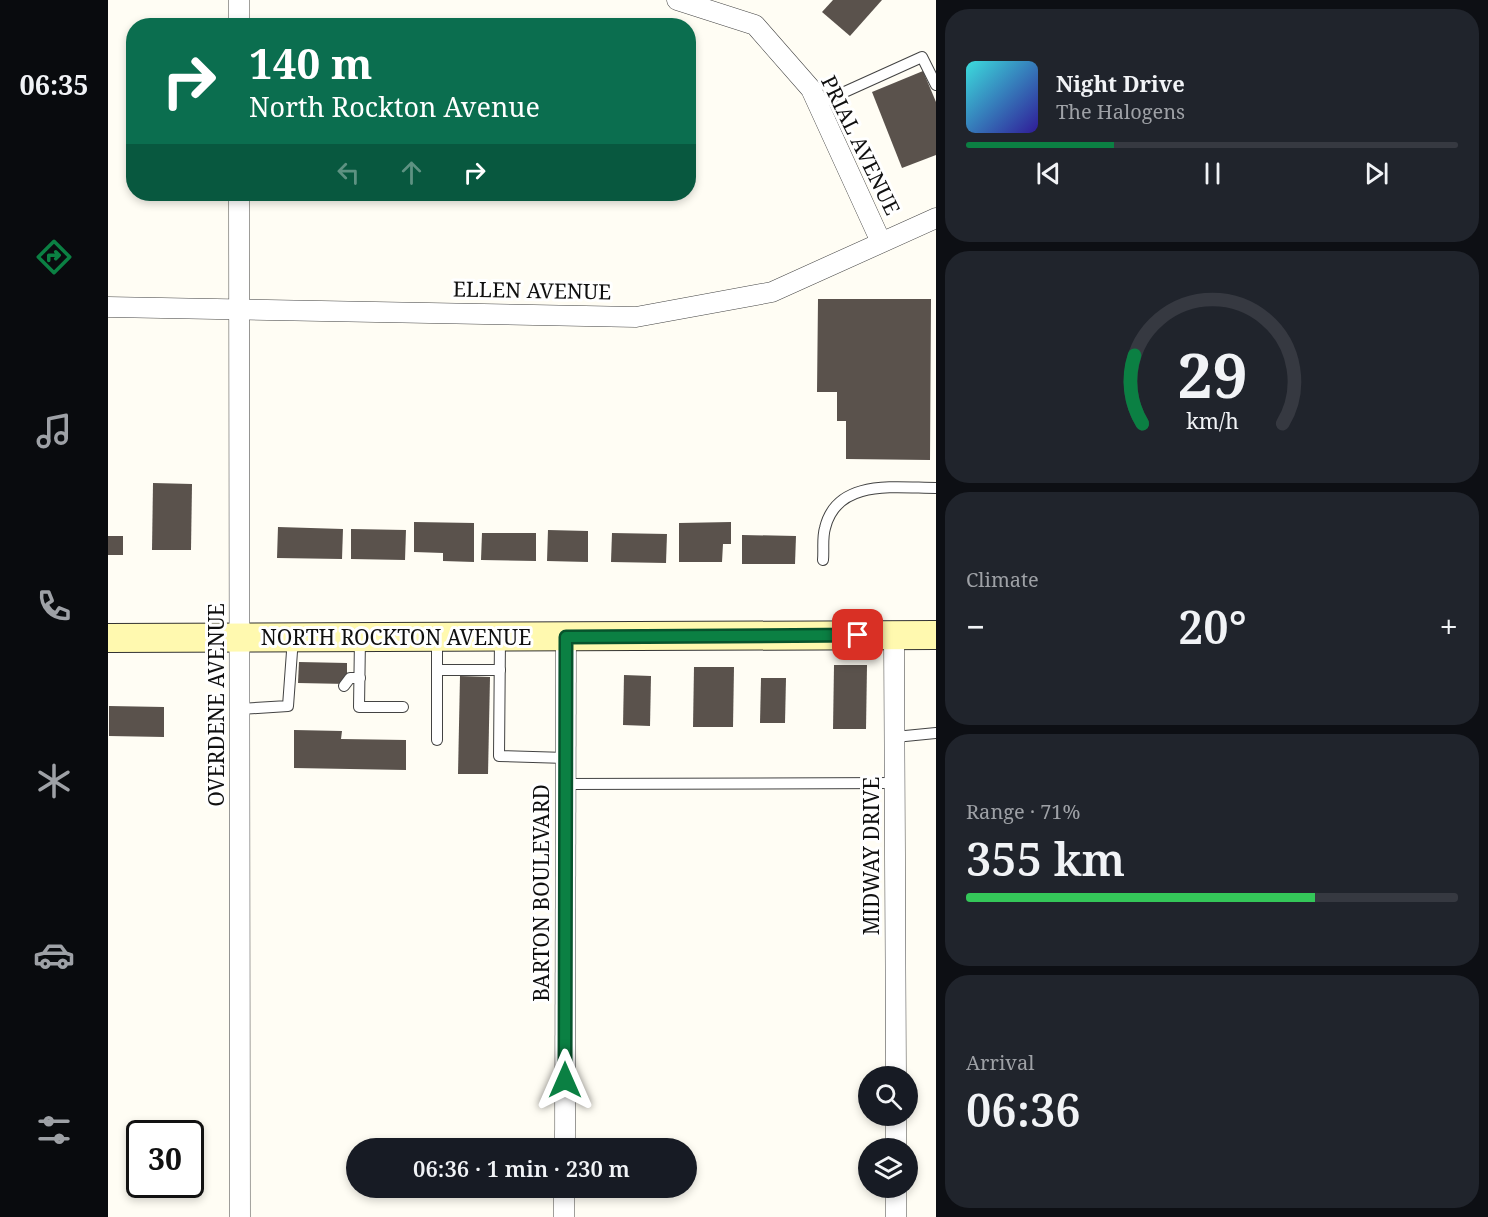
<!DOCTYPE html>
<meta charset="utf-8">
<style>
:root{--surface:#171b24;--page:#20242c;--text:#f1f3f6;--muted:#9ea1a6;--line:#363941;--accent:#0b8043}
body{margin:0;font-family:"Noto Serif",serif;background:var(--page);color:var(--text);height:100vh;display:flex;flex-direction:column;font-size:22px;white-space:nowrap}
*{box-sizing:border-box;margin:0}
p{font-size:20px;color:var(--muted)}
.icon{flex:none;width:33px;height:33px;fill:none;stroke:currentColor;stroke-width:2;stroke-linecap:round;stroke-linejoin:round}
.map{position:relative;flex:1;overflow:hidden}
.side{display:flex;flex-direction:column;gap:9px;padding:9px;background:#0d0f14;width:552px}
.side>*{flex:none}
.top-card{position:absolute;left:18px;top:18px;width:570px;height:183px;border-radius:24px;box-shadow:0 3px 9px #0003;background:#0b6e4f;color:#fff;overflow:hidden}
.fabs{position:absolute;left:750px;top:1066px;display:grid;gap:12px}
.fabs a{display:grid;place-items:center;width:60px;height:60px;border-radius:50%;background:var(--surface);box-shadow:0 3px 9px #0003;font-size:30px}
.speed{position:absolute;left:18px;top:1120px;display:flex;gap:12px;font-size:30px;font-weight:700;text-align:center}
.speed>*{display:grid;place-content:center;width:78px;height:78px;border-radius:50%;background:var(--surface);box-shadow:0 3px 9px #0003;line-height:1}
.speed .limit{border:3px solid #111;border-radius:9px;background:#fff;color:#111}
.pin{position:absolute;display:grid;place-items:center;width:51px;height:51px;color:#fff;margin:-26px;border-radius:12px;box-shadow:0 3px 9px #0006}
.me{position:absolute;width:66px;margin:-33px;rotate:0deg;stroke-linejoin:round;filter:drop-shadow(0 0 4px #0008)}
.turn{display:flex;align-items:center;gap:21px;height:126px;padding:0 24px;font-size:27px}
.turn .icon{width:78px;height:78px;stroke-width:2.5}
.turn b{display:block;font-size:42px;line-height:51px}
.lanes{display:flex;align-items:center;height:57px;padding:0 24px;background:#0003;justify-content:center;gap:30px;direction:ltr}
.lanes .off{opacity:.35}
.big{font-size:45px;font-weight:600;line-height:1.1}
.side .tile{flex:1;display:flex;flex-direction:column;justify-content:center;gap:9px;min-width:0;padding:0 21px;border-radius:24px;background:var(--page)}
.side .dial{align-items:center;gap:0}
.dial svg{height:156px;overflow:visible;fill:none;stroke:var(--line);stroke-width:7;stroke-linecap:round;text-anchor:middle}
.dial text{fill:var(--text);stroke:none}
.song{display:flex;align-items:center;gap:18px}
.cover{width:72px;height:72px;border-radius:9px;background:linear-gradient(135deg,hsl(180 70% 55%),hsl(250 70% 35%))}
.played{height:6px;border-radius:3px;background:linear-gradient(90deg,var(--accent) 30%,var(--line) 30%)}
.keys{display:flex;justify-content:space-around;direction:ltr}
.heat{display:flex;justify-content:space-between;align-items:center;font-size:33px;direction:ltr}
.charge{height:9px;border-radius:4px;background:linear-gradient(90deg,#34c759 71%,var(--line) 0)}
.trip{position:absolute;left:238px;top:1138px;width:351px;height:60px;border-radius:30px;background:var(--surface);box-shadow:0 3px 9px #0003;font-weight:600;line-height:60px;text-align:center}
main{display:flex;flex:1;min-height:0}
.tabs{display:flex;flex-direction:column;width:108px;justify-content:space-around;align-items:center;background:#090b0e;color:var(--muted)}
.tabs .icon{width:42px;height:42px}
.tabs .current{color:var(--accent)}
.tabs b{font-size:27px;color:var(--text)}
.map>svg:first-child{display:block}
.building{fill:#5a524c}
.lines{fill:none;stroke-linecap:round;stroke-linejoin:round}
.lane-casing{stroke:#434343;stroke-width:12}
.street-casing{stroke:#434343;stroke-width:21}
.secondary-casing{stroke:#323232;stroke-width:30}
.lane{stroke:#fff;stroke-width:10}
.street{stroke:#fff;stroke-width:20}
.secondary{stroke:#fff9af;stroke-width:28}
.route-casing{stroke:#07532c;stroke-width:15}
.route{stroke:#0b8043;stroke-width:10}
.labels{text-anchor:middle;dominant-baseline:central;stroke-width:6;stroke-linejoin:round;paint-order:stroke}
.street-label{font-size:21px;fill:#101010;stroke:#fff}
</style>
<main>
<nav class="tabs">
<b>06:35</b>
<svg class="icon current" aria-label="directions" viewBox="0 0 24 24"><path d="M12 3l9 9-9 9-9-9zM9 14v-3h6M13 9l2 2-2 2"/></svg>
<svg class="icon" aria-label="music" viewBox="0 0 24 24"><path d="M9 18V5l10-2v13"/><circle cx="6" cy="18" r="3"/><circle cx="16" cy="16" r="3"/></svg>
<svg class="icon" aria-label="phone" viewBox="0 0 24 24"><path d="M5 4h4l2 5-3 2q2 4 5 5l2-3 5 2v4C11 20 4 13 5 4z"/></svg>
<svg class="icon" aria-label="climate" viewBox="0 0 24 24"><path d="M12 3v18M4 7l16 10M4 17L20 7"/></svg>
<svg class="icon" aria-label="car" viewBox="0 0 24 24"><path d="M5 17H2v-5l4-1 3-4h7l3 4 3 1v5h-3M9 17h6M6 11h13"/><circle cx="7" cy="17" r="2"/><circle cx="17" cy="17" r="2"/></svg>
<svg class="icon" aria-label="filters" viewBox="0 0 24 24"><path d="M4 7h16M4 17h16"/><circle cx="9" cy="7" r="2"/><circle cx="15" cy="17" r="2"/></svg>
</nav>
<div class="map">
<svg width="828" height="1217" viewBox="0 0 828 1217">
<rect width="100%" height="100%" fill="#fffdf4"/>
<g class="building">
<path d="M725 0H774L742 36 714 12Z"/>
<path d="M815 71 828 102V155L794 168 764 92Z"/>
<path d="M710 299H823L822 460 738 459V421H729V392H709Z"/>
<path d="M45 483 84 484 83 550H44Z"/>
<path d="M306 522 366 523V562L335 561V553L306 552Z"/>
<path d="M623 522V544H615L614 562H571V523Z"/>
<path d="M170 527 235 529 234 559 169 558Z"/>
<path d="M243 529 298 530 297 560 243 559Z"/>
<path d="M440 530 480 531V562L439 561Z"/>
<path d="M374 533H428V561L373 560Z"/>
<path d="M504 533 559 534 558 563 503 562Z"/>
<path d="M634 535 688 536 687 564H634Z"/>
<rect x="0" y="536" width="15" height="19"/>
<path d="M191 662 239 663V684L190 683Z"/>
<path d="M726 665H759L758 729H725Z"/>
<path d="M586 667H626L625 727H585Z"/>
<path d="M516 675 543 676 542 726 515 725Z"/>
<path d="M352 676 382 677 380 774H350Z"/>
<path d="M653 678H678L677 723H652Z"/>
<path d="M1 706 56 707V737L1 736Z"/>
<path d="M186 730 234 731 233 739 298 740V770L186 768Z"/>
</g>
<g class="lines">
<g class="lane-casing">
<g id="lane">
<path d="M710 104 814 57 828 85"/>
<path d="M715 560C716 550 714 538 717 528 729 478 788 488 828 488"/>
<path d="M252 638 251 707H295"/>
<path d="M392 638 391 756 458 758"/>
<path d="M330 670H392"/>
<path d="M236 686 242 678H252"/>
<path d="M132 709 180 706 185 638"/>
<path d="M787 737 828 733"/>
<path d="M329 740V638"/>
<path d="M458 784 786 783"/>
</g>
</g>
<g class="street-casing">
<g id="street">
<path d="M131 0V26"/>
<path d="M569 0 647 25 703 89 773 242"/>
<path d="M131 194 132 1217"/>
<path d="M0 307 528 317 664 292 828 218"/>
<path d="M786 635 788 1077"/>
<path d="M788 1116V1149"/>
<path d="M457 1149 458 637"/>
<path d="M788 1188V1217"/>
<path d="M456 1217V1188"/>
</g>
</g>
<g class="secondary-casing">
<path id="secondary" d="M0 638 828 635"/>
</g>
<use href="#lane" class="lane"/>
<use href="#street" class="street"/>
<use href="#secondary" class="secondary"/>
</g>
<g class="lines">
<g class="route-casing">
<path id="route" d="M457 1080 458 637 750 635"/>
</g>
<use href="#route" class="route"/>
</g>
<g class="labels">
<g class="street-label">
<text transform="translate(753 145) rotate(64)">PRIAL AVENUE</text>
<text transform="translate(424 290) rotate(1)">ELLEN AVENUE</text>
<text x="288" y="637">NORTH ROCKTON AVENUE</text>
<text transform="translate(108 705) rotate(-90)">OVERDENE AVENUE</text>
<text transform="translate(763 856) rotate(-90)">MIDWAY DRIVE</text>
<text transform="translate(433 893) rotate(-90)">BARTON BOULEVARD</text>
</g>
</g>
</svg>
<div class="fabs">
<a><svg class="icon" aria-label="search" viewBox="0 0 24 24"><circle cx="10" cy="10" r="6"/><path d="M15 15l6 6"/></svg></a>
<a><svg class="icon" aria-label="layers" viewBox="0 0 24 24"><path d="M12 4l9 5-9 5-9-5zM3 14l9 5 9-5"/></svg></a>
</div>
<div class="speed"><div class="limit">30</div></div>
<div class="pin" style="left:750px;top:635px;background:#d93025"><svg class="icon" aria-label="arrive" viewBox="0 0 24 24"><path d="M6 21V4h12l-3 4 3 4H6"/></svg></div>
<svg class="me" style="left:457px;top:1080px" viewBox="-20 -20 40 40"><path d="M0-17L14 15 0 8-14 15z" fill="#0b8043" stroke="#fff" stroke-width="4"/></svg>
<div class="trip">06:36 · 1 min · 230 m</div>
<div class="top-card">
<div class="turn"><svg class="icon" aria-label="right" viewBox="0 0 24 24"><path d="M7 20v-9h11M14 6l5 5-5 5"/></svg><div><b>140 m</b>North Rockton Avenue</div></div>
<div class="lanes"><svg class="icon off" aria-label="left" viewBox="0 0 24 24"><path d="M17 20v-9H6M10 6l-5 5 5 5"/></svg><svg class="icon off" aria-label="ahead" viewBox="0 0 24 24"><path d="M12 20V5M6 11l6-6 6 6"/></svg><svg class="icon" aria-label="right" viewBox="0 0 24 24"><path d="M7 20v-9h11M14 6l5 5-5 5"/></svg></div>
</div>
</div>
<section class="side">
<div class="tile">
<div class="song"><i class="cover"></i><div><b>Night Drive</b><p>The Halogens</p></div></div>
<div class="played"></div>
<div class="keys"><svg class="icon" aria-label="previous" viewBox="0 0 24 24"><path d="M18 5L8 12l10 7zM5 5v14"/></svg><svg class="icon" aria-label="pause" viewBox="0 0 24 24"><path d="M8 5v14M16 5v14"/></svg><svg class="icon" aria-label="next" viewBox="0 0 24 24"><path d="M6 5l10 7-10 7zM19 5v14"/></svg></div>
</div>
<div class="tile dial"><svg viewBox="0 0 100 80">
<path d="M14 69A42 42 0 1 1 86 69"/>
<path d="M14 69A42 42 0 0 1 10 34" stroke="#0b8043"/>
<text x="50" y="56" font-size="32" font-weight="700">29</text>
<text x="50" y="72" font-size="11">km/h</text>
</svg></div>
<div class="tile"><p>Climate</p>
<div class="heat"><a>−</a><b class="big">20°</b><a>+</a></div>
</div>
<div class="tile"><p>Range · 71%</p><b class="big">355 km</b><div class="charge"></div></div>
<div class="tile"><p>Arrival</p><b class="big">06:36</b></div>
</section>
</main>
